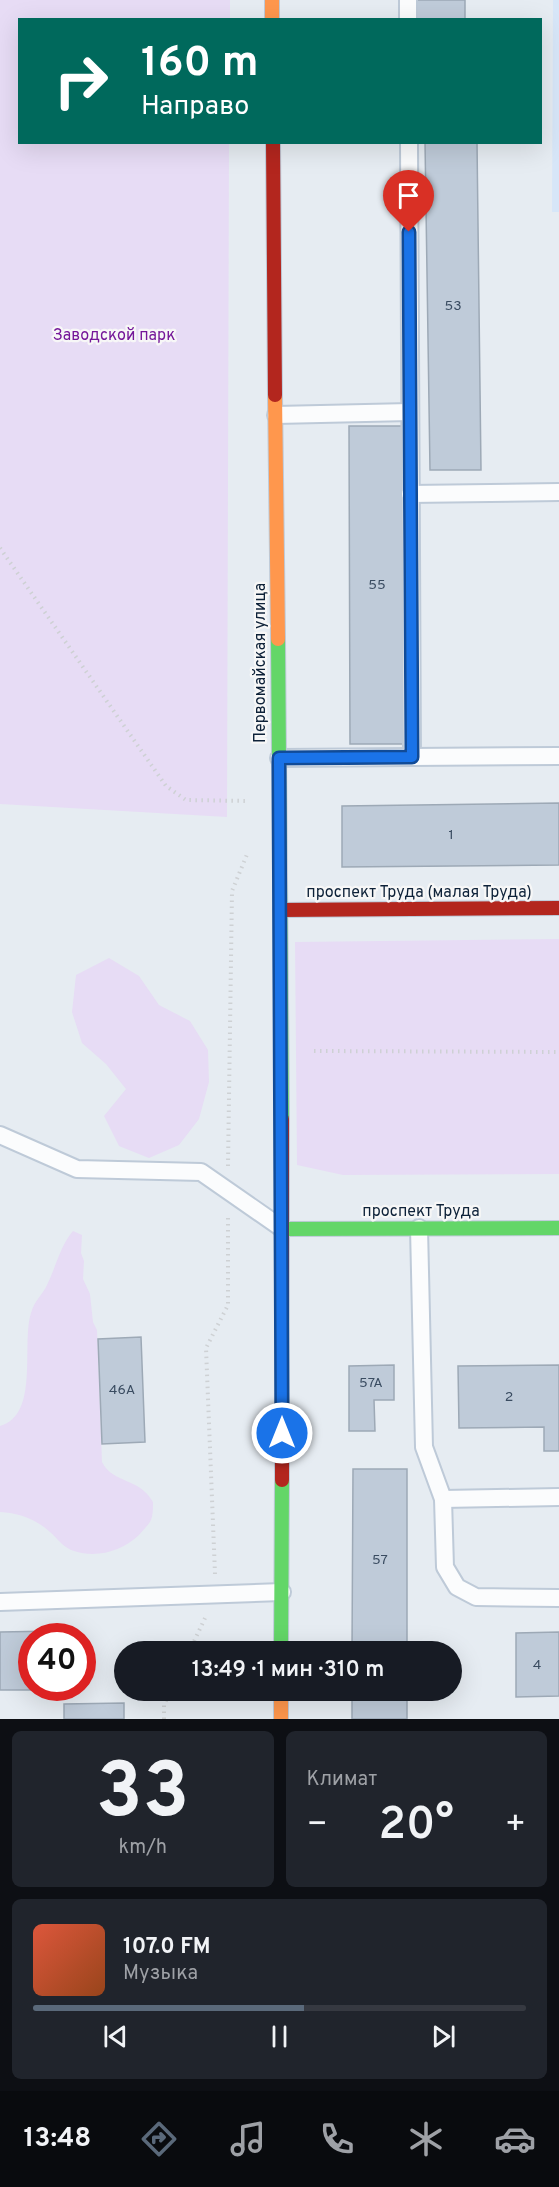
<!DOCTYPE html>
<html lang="ru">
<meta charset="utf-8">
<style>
:root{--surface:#171b24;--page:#20242c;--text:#f1f3f6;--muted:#9ea1a6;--line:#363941;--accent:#5a697a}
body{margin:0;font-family:Overpass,sans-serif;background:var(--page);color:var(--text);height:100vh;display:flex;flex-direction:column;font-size:22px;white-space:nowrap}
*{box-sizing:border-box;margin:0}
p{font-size:20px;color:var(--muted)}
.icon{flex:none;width:33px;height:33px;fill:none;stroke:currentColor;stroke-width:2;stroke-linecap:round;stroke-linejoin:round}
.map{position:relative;height:1719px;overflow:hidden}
.side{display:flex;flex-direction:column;gap:12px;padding:12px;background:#0d0f14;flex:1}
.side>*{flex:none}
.hud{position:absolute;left:18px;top:18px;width:524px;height:126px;border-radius:0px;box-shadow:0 6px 24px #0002;background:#00695c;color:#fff;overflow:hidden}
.speed{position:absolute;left:18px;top:1623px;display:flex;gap:12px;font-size:30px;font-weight:700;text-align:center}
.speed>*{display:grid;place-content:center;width:78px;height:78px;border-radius:50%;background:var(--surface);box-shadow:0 6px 24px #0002;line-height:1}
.speed .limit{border:9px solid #d22;background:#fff;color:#111}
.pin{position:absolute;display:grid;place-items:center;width:51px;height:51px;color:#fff;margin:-62px -26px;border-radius:50% 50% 50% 0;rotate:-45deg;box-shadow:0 0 6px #0007}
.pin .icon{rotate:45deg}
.me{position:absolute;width:66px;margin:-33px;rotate:0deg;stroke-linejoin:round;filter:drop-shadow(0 0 4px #0008)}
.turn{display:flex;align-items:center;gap:21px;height:126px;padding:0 24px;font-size:27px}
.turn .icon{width:78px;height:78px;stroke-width:2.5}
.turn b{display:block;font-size:42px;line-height:51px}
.big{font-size:45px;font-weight:600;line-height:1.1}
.side .tile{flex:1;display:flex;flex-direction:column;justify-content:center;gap:9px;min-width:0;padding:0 21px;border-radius:9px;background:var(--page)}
.side .dial{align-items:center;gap:0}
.dial b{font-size:78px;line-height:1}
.song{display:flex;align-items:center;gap:18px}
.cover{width:72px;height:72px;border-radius:9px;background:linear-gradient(135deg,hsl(10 70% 55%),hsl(20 70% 35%))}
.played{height:6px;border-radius:3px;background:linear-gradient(90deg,var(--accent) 55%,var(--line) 55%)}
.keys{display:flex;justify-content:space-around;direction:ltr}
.heat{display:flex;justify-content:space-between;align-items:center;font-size:33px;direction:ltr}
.side .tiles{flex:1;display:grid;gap:12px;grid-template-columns:1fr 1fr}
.tile:last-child{grid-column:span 2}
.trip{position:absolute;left:114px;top:1641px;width:348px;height:60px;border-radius:30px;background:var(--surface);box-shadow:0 6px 24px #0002;font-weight:600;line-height:60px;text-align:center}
.tab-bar{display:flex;height:96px;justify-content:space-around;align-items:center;background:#090b0e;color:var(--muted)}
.tab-bar .icon{width:42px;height:42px}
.tab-bar .selected{color:var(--accent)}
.tab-bar b{font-size:27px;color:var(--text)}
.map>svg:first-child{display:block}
.built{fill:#d7e6f8}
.green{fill:#e7dcf5}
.building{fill:#bfcbd9;stroke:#9da9b6;stroke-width:1.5}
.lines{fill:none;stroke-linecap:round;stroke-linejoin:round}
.lane-casing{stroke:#becad8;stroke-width:20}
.fast-casing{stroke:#becad8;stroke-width:16}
.slow-casing{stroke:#becad8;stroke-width:16}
.jam-casing{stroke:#becad8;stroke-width:16}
.path{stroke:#ced1d4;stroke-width:4;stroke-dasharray:1.5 4.5;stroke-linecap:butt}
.lane{stroke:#fbfcfd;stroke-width:16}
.fast{stroke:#63d668;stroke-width:14}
.slow{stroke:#ff974d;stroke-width:14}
.jam{stroke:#b3261e;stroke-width:14}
.route-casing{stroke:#114b97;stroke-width:15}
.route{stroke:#1a73e8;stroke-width:10}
.labels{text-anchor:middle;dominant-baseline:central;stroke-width:4.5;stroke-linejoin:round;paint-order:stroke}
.number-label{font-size:14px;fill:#3a4c61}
.park-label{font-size:16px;fill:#751899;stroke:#f7f7f7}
.street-label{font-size:16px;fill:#0e2239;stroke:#f7f7f7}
</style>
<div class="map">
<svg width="559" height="1719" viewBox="0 0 559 1719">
<rect width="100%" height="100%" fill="#e6ecf2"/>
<path class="built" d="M553 0H559V212H552Z"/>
<g class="green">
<path d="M0 0H230V19L20 20V142L229 143 227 817 0 804Z"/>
<path d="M559 939V1174L343 1175 297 1165 295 942Z"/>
<path d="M109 958 139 976 159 1005 190 1021 208 1050 209 1082 199 1119 179 1145 149 1158 119 1146 104 1116 126 1089 106 1064 82 1043 72 1012 76 975Z"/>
<path d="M73 1231 82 1235 81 1253 84 1261 83 1279 90 1294 93 1322 97 1330 102 1462C113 1484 139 1477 153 1502 153 1508 153 1515 151 1520 148 1526 143 1530 139 1535 121 1552 95 1559 71 1550 61 1545 58 1539 50 1532 36 1519 19 1513 0 1512V1426C40 1415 21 1344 31 1313 35 1299 42 1296 47 1285 56 1267 60 1246 73 1231Z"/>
</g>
<g class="building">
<path d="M413 0H465V20H414Z"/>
<path d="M425 142H477L481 470H430Z"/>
<path d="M349 426H404V744H350Z"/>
<path d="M559 803V865L342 867V806Z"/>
<path d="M141 1337 145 1442 102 1444 98 1339Z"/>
<path d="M394 1365V1400H374L375 1431H349V1366Z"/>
<path d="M559 1365V1451H544V1427L459 1428 458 1366Z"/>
<path d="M353 1469H407V1652H352Z"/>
<path d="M55 1631V1636H32V1688H55V1690H0V1632Z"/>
<path d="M559 1632V1696L516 1697V1633Z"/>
<rect x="352" y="1690" width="55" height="29"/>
<path d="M124 1703V1719H64V1704Z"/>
</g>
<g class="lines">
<g class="lane-casing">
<g id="lane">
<path d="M408 0V20"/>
<path d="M409 142 412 757"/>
<path d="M276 415 410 412"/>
<path d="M410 494 559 492"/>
<path d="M279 758 559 756"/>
<path d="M0 1135 77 1169 201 1172 283 1229"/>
<path d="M419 1228 424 1447 443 1499 445 1567 457 1587 476 1597 559 1598"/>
<path d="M443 1499 559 1497"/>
<path d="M0 1602 282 1592"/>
</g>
</g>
<g class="fast-casing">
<g id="fast">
<path d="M278 639 282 1119"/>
<path d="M283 1229 559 1228"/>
<path d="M281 1652 282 1480"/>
</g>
</g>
<g class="slow-casing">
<g id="slow">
<path d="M272 0V20"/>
<path d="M275 395 278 639"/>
<path d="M281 1690V1719"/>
</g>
</g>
<g class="jam-casing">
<g id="jam">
<path d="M273 142 275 395"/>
<path d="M280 910 559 908"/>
<path d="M282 1480V1119"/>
</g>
</g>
<g class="path">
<path d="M0 548 166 786 186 800 249 801"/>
<path d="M314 1051 559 1052"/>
<path d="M228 1166 232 891 248 852"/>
<path d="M215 1574 206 1348 228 1305V1218"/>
<path d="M189 1652 206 1616"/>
<path d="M164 1719V1705L171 1690"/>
</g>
<use href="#lane" class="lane"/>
<use href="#fast" class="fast"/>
<use href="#slow" class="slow"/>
<use href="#jam" class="jam"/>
</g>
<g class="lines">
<g class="route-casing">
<path id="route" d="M282 1433 279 758 412 757 409 232"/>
</g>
<use href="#route" class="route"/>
</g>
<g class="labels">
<g class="number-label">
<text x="453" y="306">53</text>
<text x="377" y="585">55</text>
<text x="451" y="835">1</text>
<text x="371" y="1383">57А</text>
<text x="122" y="1390">46А</text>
<text x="509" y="1397">2</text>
<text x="380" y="1560">57</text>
<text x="537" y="1665">4</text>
</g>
<g class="park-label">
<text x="114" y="336">Заводской парк</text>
</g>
<g class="street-label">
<text transform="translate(261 663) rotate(-90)">Первомайская улица</text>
<text x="419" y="893">проспект Труда (малая Труда)</text>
<text x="421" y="1212">проспект Труда</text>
</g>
</g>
</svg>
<div class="speed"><div class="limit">40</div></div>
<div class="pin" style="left:409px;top:232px;background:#d93025"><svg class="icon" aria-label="arrive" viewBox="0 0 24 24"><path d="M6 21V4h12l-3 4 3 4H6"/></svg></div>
<svg class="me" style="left:282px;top:1433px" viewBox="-20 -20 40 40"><circle r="17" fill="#1a73e8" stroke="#fff" stroke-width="3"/><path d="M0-11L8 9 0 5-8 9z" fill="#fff"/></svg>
<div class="trip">13:49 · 1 мин · 310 m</div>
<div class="hud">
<div class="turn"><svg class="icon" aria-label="right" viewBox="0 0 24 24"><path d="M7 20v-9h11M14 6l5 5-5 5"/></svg><div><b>160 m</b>Направо</div></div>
</div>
</div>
<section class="side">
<div class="tiles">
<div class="tile dial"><b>33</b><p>km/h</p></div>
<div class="tile"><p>Климат</p>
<div class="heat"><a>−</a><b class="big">20°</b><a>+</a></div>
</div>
<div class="tile">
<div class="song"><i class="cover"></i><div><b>107.0 FM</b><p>Музыка</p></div></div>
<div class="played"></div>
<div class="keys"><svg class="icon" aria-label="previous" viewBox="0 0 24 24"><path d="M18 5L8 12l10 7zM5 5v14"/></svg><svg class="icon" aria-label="pause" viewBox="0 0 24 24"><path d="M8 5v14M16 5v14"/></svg><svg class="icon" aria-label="next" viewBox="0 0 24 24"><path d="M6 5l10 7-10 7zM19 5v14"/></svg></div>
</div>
</div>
</section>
<nav class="tab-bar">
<b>13:48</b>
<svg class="icon selected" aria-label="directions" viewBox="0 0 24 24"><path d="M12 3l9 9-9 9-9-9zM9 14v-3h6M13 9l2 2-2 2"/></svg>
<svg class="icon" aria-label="music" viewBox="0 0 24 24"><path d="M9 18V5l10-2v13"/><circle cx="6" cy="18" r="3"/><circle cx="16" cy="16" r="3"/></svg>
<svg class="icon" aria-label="phone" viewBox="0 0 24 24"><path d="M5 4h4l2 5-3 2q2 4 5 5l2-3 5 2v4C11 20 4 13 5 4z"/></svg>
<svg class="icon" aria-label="climate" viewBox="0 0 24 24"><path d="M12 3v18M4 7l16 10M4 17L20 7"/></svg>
<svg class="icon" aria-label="car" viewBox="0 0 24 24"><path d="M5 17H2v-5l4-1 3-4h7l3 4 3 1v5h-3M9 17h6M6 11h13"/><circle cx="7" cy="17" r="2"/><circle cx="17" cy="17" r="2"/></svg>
</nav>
